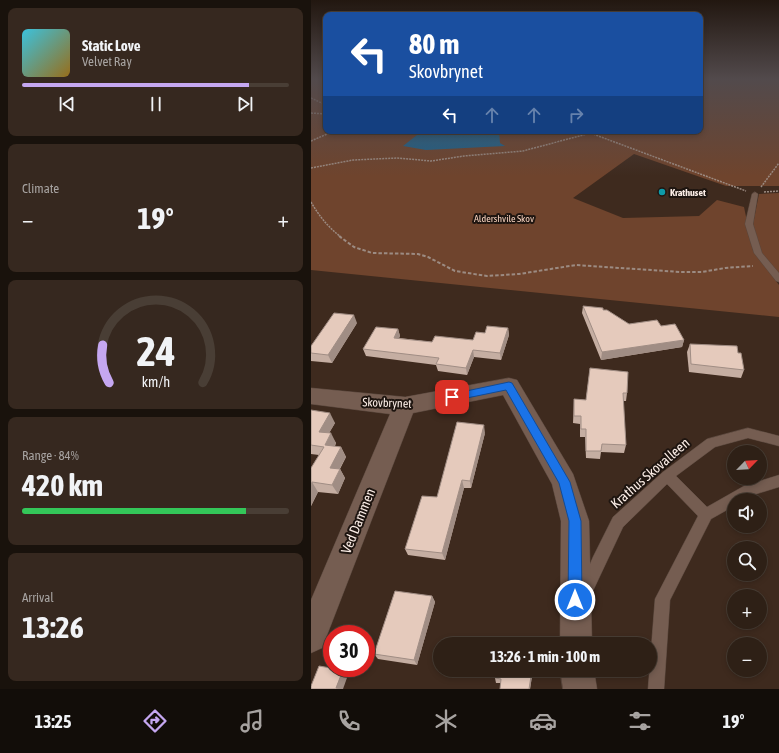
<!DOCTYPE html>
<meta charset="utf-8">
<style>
:root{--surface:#2e2016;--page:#36281f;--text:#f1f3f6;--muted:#a7a3a1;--line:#493e35;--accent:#c5a7f1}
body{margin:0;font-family:"Asap Condensed",sans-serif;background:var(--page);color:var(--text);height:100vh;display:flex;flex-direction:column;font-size:15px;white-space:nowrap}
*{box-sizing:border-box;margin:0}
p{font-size:13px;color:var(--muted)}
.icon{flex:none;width:22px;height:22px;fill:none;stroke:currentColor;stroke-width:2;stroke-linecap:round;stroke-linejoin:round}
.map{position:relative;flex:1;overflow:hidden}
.details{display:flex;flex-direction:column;gap:8px;padding:8px;background:#19120c;width:311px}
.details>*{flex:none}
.hud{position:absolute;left:12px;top:12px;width:380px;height:122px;border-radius:8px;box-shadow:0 2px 6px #0003,0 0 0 1px var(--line);background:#1a4fa0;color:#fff;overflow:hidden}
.needle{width:26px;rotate:65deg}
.tools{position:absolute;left:416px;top:445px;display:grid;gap:8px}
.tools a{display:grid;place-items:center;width:40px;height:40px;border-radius:50%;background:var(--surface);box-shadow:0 2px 6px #0003,0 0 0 1px var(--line);font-size:20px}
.speed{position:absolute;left:12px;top:625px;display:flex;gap:8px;font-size:20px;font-weight:700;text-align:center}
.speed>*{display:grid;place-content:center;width:52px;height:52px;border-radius:50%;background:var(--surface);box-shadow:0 2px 6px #0003,0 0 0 1px var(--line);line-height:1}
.speed .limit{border:6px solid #d22;background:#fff;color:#111}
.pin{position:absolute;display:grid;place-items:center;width:34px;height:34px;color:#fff;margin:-17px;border-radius:8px;box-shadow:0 2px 6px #0006}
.me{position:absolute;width:44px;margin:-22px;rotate:0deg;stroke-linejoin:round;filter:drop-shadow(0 0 3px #0008)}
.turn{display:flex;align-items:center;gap:14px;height:84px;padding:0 20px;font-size:18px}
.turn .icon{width:52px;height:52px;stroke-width:2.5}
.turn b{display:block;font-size:28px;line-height:34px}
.lanes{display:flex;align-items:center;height:38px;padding:0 20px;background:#0003;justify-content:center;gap:20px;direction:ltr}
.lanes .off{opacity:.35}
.big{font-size:30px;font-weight:700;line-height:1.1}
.details .tile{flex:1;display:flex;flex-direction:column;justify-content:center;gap:6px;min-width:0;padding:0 14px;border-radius:8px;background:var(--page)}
.details .dial{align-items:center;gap:0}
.dial svg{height:104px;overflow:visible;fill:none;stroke:var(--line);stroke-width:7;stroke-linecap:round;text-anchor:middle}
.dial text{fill:var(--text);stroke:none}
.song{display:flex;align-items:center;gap:12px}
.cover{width:48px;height:48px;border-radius:6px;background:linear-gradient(135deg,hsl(190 70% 55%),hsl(40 70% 35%))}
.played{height:4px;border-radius:2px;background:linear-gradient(90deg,var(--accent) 85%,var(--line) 85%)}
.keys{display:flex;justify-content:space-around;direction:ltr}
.heat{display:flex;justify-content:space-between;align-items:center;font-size:22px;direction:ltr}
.charge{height:6px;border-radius:3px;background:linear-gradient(90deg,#34c759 84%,var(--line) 0)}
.trip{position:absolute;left:122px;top:637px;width:224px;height:40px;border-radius:20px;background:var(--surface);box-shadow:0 2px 6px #0003,0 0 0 1px var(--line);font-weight:700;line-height:40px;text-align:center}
.dock{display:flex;height:64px;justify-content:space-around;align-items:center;background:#120d09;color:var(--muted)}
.dock .icon{width:28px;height:28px}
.dock .on{color:var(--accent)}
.dock b{font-size:18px;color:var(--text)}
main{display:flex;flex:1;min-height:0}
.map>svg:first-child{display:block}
.green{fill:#6f442d}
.water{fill:#1e628c}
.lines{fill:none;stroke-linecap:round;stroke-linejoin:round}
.service-casing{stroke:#59473d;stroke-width:1}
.minor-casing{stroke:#59473d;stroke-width:1}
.path-far1{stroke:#9c8b82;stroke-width:1.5;stroke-dasharray:2 1;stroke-linecap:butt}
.path{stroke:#9c8b82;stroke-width:2;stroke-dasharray:3.5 2;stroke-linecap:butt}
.service{fill:#755d51;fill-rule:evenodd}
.minor{fill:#755d51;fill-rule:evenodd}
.wall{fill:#c5aea2}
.shaded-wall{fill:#a08d84}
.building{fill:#e5cabc;stroke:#a08d84}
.route{fill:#1a73e8;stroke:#114b97}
.culture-dot{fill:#0f9aa8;stroke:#1e1510;stroke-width:1.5}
.labels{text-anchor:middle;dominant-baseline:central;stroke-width:4;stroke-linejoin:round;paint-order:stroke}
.far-poi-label{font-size:10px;font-weight:bold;fill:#fceee7;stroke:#1e1510;text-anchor:start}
.far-park-label{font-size:10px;fill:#f7d2bf;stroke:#1e1510}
.street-label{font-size:12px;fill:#fceee7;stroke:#1e1510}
.near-street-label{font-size:14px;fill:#fceee7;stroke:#1e1510}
</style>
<main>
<section class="details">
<div class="tile">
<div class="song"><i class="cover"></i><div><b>Static Love</b><p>Velvet Ray</p></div></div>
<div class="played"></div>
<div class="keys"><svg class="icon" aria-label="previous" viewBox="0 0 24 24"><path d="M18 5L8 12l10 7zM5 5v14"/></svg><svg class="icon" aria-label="pause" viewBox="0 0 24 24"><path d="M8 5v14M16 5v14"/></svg><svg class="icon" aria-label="next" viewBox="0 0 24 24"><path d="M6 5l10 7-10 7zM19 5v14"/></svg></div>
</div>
<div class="tile"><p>Climate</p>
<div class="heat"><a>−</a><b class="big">19°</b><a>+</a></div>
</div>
<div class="tile dial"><svg viewBox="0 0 100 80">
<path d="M14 69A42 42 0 1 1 86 69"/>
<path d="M14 69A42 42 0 0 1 9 40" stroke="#c5a7f1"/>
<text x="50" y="56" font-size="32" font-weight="700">24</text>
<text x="50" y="72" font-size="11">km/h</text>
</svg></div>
<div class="tile"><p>Range · 84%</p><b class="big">420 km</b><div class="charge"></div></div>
<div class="tile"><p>Arrival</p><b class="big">13:26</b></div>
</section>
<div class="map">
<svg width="468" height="689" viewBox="0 0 468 689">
<rect width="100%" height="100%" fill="#3e2a1e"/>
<g class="green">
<path d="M0 79H15V131H389V79H468V186H415L323 154 262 198 312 218 388 216 406 200 433 207 442 250 468 285V317L0 270Z"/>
<path d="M468 193V276L450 253 442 224 448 194Z"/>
</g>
<path class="water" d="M111 131H188L189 143 194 146 115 150 92 146Z"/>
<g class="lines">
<g class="service-casing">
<g id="service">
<path d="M444 192 447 194 442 224 451 253 468 273V282L465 281 443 253 434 224 441 194Z"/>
<path d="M437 428 468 436V446L437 438 404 447 365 476 396 507 433 486 468 475V487L442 495 433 500H423V506L400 519 359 600 353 689H337L344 599 387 516 356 484 312 527 280 595 275 597 270 595 268 590 282 557 302 517 352 472 396 439Z"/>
</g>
</g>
<g class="minor-casing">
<g id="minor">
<path d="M198 378 206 380 262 474 278 521 281 644H249L250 521 241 484 192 395 102 413 11 648 0 653V600L79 414 0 404V388L94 397Z"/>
<path d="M249 670H283L286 689H252Z"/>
</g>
</g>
<g class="path-far1">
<path d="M0 98 15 105"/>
<path d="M0 113 15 114"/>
<path d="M274 131 435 191"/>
<path d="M0 141 23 131"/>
<path d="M0 168 42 160 86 158 120 161 153 156 212 151 287 131"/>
<path d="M450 187 468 163"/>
<path d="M453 192 468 191"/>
<path d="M0 202C8 216 17 227 30 237"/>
</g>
<path class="path" d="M28 236 43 247 61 253 107 254 117 257 144 271 176 276 208 274 265 265 369 272H391L414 268 442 266"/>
<use href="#service" class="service"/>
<use href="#minor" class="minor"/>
</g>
<g class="wall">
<path d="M272 306 292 310 318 324 350 326 373 340 371 347 290 360 271 313Z"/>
<path d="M46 323 21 363 0 361V346Z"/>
<path d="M197 328 198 335 190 360 163 357 156 375 127 371 125 365 55 356 52 349 87 329 89 336 88 338 121 342 162 340 174 333Z"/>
<path d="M379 344 433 370 430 378 378 372 376 352Z"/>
<path d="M279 368 316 393 315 401H312L315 445 313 453 290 452 289 459 275 458 274 437H269V424L262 423 263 399 275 400Z"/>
<path d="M0 410 24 423 18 433 25 443 24 446 30 447 35 457 29 469 34 478 27 494 7 492 0 506V468L8 455 0 454Z"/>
<path d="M174 433 160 488H153L134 560 97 555 94 549 126 497Z"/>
<path d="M121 596 124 602 106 665 67 659 63 654Z"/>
<path d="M222 670 219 689H189L190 683H185L184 678Z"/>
</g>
<g class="shaded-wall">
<path d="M43 315 46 323 21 363 17 355Z"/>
<path d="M197 328 198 335 190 360 189 353Z"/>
<path d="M87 329 89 336 85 345 83 338Z"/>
<path d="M373 340 371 347 290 360 291 352Z"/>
<path d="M162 350 163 357 156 375 155 368Z"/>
<path d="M19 413 24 423 13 442 8 432Z"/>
<path d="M173 425 174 433 160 488 159 481Z"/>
<path d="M20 433 25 443 19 455 14 445Z"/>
<path d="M30 447 35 457 24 477 19 468Z"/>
<path d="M29 469 34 478 27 494 21 485Z"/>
<path d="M151 480 153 488 134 560 131 553Z"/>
<path d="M1 482 7 492 0 506V485Z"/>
<path d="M121 596 124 602 106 665 103 660Z"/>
<path d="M32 670 37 675 32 689 25 688Z"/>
<path d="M221 670H222L219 689H218Z"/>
</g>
<g class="building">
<path d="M272 306 292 308V310H296L318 324 346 320 350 326 364 324 373 340 291 352Z"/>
<path d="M23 313 43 315 17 355 0 353V346Z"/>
<path d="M176 326 197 328 189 353 162 350 155 368 125 364 128 358 52 349 65 327 87 329 83 338 121 342 124 336 162 340 165 332 174 333Z"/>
<path d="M379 344 426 346 427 353H430L433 370 380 364Z"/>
<path d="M279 368 317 372 316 393H312L315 445 291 444 290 451H275V429H270V416H263V399L275 400Z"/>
<path d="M0 410 19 413 8 432 20 433 14 445 30 447 19 468 29 469 21 485 1 482 0 485V468L13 447 0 445Z"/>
<path d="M146 422 173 425 159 481 151 480 131 553 94 549 111 496 126 497Z"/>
<path d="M84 591 121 596 103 660 63 654Z"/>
<path d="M8 666 32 670 25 688 32 689H0V686Z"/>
<path d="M185 670H221L218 689H189L190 679 184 678Z"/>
</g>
<linearGradient id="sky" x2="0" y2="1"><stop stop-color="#221710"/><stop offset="0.45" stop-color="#524a4c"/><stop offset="1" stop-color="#524a4c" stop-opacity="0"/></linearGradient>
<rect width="468" height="176" fill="url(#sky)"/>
<path class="route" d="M198 382 201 383 259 482 270 521 271 600 269 605 264 607 259 605 257 600 258 521 248 483 195 390 141 401 137 400 136 397 137 395 141 394Z"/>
<circle class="culture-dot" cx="351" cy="192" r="4"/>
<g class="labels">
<g class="far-poi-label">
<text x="359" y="192">Krathuset</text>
</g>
<g class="far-park-label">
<text x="193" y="218">Aldershvile Skov</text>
</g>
<g class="street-label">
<text transform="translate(76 403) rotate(2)">Skovbrynet</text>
</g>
<g class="near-street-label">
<text transform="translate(339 473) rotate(-41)">Krathus Skovalleen</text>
<text transform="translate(47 521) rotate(-68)">Ved Dammen</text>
</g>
</g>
</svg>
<div class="tools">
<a><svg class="needle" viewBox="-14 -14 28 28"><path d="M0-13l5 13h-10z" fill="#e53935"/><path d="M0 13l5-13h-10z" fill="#a7a3a1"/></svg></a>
<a><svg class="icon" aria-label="sound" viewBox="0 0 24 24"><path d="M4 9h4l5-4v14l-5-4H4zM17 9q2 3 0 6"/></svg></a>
<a><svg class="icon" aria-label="search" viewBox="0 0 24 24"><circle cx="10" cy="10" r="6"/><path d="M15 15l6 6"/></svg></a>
<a>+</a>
<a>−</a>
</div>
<div class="speed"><div class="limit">30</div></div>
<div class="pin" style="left:141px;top:397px;background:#d93025"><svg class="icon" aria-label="arrive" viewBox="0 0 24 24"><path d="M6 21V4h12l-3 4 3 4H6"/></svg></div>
<svg class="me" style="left:264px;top:600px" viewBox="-20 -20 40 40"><circle r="17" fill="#1a73e8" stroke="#fff" stroke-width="3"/><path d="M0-11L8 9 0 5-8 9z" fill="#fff"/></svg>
<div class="trip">13:26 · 1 min · 100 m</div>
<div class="hud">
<div class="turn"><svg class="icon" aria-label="left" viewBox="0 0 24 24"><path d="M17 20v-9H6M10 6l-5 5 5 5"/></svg><div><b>80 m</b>Skovbrynet</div></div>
<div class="lanes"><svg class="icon" aria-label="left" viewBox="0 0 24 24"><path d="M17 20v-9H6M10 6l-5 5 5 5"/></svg><svg class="icon off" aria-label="ahead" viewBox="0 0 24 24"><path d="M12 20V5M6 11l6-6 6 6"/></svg><svg class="icon off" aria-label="ahead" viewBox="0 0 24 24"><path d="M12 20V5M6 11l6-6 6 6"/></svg><svg class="icon off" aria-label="right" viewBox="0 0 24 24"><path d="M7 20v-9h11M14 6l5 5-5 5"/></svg></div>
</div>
</div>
</main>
<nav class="dock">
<b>13:25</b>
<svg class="icon on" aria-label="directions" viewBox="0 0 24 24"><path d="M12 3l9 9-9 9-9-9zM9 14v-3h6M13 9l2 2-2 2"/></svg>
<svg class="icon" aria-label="music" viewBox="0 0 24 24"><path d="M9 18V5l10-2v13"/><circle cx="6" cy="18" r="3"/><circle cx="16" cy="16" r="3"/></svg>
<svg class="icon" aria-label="phone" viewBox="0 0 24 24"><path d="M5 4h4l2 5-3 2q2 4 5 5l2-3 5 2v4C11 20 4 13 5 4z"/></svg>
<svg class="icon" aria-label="climate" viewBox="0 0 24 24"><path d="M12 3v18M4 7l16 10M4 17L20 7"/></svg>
<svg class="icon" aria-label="car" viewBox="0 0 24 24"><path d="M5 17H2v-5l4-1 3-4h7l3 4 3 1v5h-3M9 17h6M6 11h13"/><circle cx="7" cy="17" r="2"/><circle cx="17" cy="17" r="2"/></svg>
<svg class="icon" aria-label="filters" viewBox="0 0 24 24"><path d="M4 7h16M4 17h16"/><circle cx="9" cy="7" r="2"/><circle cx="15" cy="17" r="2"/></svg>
<b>19°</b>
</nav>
